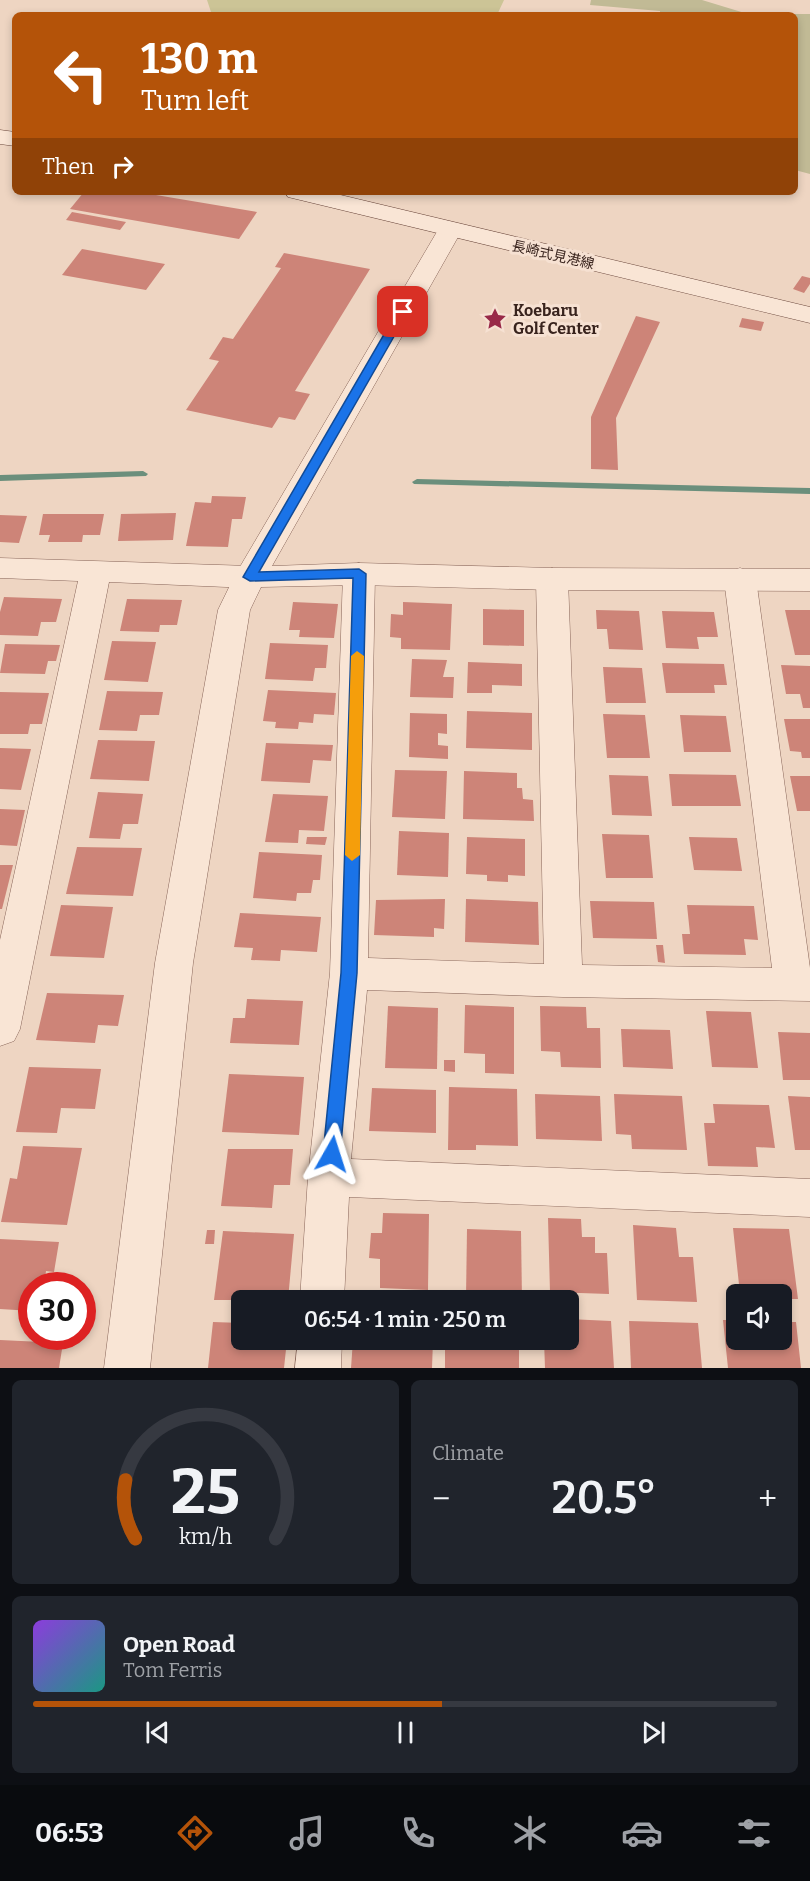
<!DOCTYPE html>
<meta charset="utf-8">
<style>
:root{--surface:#171b24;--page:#20242c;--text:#f1f3f6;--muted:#9ea1a6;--line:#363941;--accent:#b45309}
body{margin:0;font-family:Bitter,"Noto Sans JP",serif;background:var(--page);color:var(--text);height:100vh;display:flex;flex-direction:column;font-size:22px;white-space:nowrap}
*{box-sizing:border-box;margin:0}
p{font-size:20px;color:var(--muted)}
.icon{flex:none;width:33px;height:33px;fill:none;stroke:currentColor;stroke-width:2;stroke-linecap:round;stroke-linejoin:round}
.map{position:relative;height:1368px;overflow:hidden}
.panel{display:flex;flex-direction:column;gap:12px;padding:12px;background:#0d0f14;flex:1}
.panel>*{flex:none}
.banner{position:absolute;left:12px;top:12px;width:786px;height:183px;border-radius:9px;box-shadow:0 3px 9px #0003;background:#b45309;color:#fff;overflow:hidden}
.fabs{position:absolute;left:726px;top:1284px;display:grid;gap:12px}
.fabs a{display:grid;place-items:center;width:66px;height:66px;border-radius:9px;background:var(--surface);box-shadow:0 3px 9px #0003;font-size:30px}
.speed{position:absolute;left:18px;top:1272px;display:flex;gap:12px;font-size:30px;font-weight:700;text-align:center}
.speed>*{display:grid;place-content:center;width:78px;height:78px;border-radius:50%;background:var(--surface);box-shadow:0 3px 9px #0003;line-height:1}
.speed .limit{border:9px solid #d22;background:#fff;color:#111}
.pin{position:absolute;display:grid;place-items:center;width:51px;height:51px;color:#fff;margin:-26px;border-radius:12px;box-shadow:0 3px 9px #0006}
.me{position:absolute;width:66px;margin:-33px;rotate:6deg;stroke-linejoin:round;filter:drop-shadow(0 0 4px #0008)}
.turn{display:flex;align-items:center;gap:21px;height:126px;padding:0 30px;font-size:27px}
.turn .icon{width:78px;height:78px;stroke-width:2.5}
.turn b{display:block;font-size:42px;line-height:51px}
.then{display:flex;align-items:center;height:57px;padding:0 30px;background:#0003;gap:12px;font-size:22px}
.big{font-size:45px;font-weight:600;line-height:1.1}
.panel .tile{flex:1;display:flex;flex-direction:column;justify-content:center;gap:9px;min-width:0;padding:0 21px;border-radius:9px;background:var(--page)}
.panel .dial{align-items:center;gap:0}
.dial svg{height:156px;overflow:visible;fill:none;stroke:var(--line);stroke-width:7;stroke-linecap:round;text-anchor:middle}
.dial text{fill:var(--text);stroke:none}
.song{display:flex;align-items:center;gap:18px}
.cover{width:72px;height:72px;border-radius:9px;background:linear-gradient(135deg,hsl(270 70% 55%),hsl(170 70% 35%))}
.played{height:6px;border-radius:3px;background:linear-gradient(90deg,var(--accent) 55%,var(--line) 55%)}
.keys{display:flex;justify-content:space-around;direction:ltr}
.heat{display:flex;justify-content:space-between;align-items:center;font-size:33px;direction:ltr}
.panel .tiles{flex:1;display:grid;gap:12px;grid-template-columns:1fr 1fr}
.tile:last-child{grid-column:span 2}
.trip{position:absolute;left:231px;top:1290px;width:348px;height:60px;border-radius:9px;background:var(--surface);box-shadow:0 3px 9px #0003;font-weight:600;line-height:60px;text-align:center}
.tab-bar{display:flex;height:96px;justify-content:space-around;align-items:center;background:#090b0e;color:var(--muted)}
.tab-bar .icon{width:42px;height:42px}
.tab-bar .on{color:var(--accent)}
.tab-bar b{font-size:27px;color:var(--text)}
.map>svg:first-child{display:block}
.green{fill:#ccc496}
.cemetery{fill:#c1ba95}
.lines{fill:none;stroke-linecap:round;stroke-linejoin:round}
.stream{fill:#6b8f7c;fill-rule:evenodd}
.building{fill:#cd8478}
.minor-casing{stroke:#886559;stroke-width:1}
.tertiary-casing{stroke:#886559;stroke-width:1}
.secondary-casing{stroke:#6a473c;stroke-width:1}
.minor{fill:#f9e5d5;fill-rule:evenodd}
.tertiary{fill:#f9e5d5;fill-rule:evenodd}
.secondary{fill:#f9e5d5;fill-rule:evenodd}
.route{fill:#1a73e8;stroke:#114b97;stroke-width:1.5}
.slow{fill:#f59e0b}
.labels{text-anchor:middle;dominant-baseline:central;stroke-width:6;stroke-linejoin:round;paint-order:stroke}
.far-street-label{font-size:14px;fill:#38231d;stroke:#f6e1d2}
.poi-label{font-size:16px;font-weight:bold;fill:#38231d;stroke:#f6e1d2;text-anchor:start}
</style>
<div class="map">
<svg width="810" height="1368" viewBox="0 0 810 1368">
<rect width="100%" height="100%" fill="#eed5c2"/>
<path class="green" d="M207 0H504L497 15H212Z"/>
<path class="cemetery" d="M591 0H702L748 14H810V174L795 170V15H660V11L590 5Z"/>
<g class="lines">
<g class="stream">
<path d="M143 471 148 474 146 476 0 481V475Z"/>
<path d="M417 479 810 488V494L414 484 412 482Z"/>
</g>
</g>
<g class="building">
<path d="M84 192H138L257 212 239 239 70 209Z"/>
<path d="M72 212 126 222 120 230 66 220Z"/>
<path d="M82 249 165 264 146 290 62 275Z"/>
<path d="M284 253 370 269 295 391 310 394 295 420 279 417 272 428 186 410 219 361 209 359 223 337 233 339 281 268 275 267Z"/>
<path d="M802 276 810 278V284L804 293 793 289Z"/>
<path d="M636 316 660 322 616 418 618 470 591 469V417Z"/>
<path d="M742 318 764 322 761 331 739 327Z"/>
<path d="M212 496 246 497 242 519H232L228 547 186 546 195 502 211 503Z"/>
<path d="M176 513 173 540 118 541 121 514Z"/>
<path d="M43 514H104L100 535H83L82 542H48L50 535H39Z"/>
<path d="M0 515 27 516 19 543 0 542Z"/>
<path d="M4 597 62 599 56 622H41L38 636 0 635V612Z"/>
<path d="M127 599 182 600 177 625H160L159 632 120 631Z"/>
<path d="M293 602 338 604 334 638 299 637 300 630H289Z"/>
<path d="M403 602 452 604 450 650 401 649V638L390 637 391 614 403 615Z"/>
<path d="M483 609 524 610V646L483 645Z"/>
<path d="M596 610 639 611 643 650 609 649 607 629H597Z"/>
<path d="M785 610H810V655H795Z"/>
<path d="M662 611 714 612 718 637H697L699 649 666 648Z"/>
<path d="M112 641 156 642 148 682 104 680Z"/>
<path d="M270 643 328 645 326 668H315L313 681 265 679Z"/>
<path d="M5 644 60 645 56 661H48L45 674 0 673Z"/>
<path d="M412 659 447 660 443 677H454L453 698 410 697Z"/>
<path d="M468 662 522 664V686L492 685V693H467Z"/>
<path d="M662 663 724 664 727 685H714L715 693H666Z"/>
<path d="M781 665 810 666V708H803L800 694H786Z"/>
<path d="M603 667 642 668 646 703H606Z"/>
<path d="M268 690 336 693 334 715 314 714 313 723 299 722 298 729 275 728 276 722 263 721Z"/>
<path d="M107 691 163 692 159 715H140L137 731 99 730Z"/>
<path d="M0 692 49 693 42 724H30L28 734H0Z"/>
<path d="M467 711 532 713V750L466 748Z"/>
<path d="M410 713 447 714V734L438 733V745L448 746V759L409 757Z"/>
<path d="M603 714 645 715 650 758H607Z"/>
<path d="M680 715 726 716 731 752H684Z"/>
<path d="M784 719H810V758H802L801 752 790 751Z"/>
<path d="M98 740 155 741 149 781 90 779Z"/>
<path d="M266 743 333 745 331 761 313 760 310 783 261 781Z"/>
<path d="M0 748 31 749 21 790 0 789Z"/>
<path d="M395 770 447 771 445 819 392 817Z"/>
<path d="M464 771 517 773V788H522L523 799 533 800 534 821 463 819Z"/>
<path d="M669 774 736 775 741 806H672Z"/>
<path d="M609 775 648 776 652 816 612 815Z"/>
<path d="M790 776H810V811H797Z"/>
<path d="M98 792 143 794 138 824H123L120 839 89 838Z"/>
<path d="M273 794 328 796 324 831 299 830 298 843 265 842Z"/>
<path d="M0 809 25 810 17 846 0 845Z"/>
<path d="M399 831 449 833 448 877 397 875Z"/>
<path d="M602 834 649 835 653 878H606Z"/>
<path d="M307 837H327L325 845 306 844Z"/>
<path d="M467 837 525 839V876L508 875V882L487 881V875L466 874Z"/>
<path d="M689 837 737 838 742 871 694 870Z"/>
<path d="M77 847 142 848 133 896 66 894Z"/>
<path d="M259 852 322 855 320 880H313L311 893H297L296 901 253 898Z"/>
<path d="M0 865H13L2 909H0Z"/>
<path d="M445 899 444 929 434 928V937L374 935 376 900Z"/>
<path d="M466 899 538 902 539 945 465 942Z"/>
<path d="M590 901 654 902 657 939 593 938Z"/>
<path d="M61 905 113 907 104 958 50 956Z"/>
<path d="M687 905 754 906 758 940 744 939 746 955 684 954 682 934H690Z"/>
<path d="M240 913 321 917 317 952 281 950 280 961 251 960 253 948 234 947Z"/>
<path d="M656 945H663L665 963 658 962Z"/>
<path d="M47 993 124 995 118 1026 98 1025 95 1043 36 1040Z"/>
<path d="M247 999 303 1001 299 1045 230 1043 233 1018H245Z"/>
<path d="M465 1005 514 1007V1074L485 1073V1054L464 1053Z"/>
<path d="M388 1006 438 1008 437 1069 385 1068Z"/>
<path d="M540 1006 586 1007 587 1028H600L601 1068 561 1067 560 1052 541 1051Z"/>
<path d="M706 1011 751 1012 758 1068 712 1067Z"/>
<path d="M621 1029 670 1030 673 1069 623 1067Z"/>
<path d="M778 1032 810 1033V1080H783Z"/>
<path d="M444 1060H455V1072L444 1071Z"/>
<path d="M29 1067 101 1069 95 1109 61 1108 57 1133 16 1132Z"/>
<path d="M229 1074 304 1077 299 1135 222 1132Z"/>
<path d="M449 1087 517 1089 518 1146 476 1145V1150H448Z"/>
<path d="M372 1088 436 1090V1133L369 1131Z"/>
<path d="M535 1094 600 1096 602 1141 536 1139Z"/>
<path d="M614 1094 682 1096 687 1150 632 1149 631 1135 616 1134Z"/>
<path d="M788 1096 810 1097V1150H795Z"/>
<path d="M713 1104 769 1105 775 1148 756 1147 758 1167 708 1166 704 1123H715Z"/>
<path d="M23 1146 82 1148 67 1225 1 1222 10 1178 17 1179Z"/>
<path d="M228 1149H293L290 1185H274L272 1208 221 1206Z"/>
<path d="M383 1213 429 1214 428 1290 380 1288V1259L369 1258 371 1233H382Z"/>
<path d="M548 1218 581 1219 582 1237H595V1253H607L609 1294 550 1292Z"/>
<path d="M633 1225 676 1228 679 1257H693L697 1302 637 1300Z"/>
<path d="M733 1228 789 1229 798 1299H782V1294H740Z"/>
<path d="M467 1229 521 1231 522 1300 466 1298Z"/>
<path d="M207 1230H215L214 1244H205Z"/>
<path d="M223 1231 294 1234 288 1300H214Z"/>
<path d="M0 1239 59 1242 54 1272 46 1271 44 1286H32V1311L0 1309Z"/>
<path d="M568 1319 611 1321 614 1368H545L544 1340H568Z"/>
<path d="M723 1320H736V1340H782V1322H796L801 1368H728Z"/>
<path d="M629 1321 698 1323 702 1368H631Z"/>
<path d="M213 1322 242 1323V1340H287L284 1368H208Z"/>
<path d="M0 1340 63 1343 59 1368H0Z"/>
<path d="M353 1340H433L432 1368H351Z"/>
<rect x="445" y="1340" width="74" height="28"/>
</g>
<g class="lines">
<g class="minor-casing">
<g id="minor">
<path d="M0 558 250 566 261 570 266 577 261 584 250 588 109 582 20 1029 14 1041 0 1046V940L78 581 0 578Z"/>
<path d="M359 563 370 567 375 574 368 958 544 964 536 579 541 572 552 568 563 572 568 579 582 965 772 968 724 579 729 572 740 568 751 572 756 579 810 968V1001L563 997 367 990 351 1159 810 1179V1217L349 1197 344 1300H300L308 1177 330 973 343 574 348 567Z"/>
<path d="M298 1340H342L341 1368H295Z"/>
</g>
</g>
<g class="tertiary-casing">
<path id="tertiary" d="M450 223 459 225 462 230 272 566 359 563 552 568 810 569V591L552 590 359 585 261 587 250 610 193 963 150 1368H104L155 963 218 610 234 577 438 230 441 225Z"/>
</g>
<g class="secondary-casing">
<g id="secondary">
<path d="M0 130 15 132V146L0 144Z"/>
<path d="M285 192H328L810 307V323L288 197Z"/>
</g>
</g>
<use href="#minor" class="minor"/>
<use href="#tertiary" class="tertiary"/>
<use href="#secondary" class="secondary"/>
</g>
<path class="route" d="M403 308 408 312 259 572 359 569 366 574 357 973 340 1154 338 1160 332 1162 325 1160 323 1154 341 973 353 578 250 581 243 577 397 312Z"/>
<path class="slow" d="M357 651 364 656 360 855 352 861 345 855 351 656Z"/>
<defs>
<g id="sight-bare" transform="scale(1.8)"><path d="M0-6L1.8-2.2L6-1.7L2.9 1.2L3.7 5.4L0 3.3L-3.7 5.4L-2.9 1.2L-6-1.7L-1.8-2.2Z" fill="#982948" stroke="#f6e1d2" stroke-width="2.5" paint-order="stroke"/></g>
</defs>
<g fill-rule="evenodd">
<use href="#sight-bare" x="495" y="319"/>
</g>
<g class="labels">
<g class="far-street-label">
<text transform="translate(553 255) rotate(13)">長崎式見港線</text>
</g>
<g class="poi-label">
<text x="513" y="310">Koebaru<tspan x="513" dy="18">Golf Center</tspan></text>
</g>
</g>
</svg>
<div class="fabs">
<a><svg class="icon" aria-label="sound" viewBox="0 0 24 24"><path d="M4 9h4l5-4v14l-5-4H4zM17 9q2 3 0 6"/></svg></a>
</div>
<div class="speed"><div class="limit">30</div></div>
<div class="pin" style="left:403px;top:312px;background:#d93025"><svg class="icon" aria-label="arrive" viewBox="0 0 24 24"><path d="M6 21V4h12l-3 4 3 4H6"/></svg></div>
<svg class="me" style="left:332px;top:1154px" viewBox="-20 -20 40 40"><path d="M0-17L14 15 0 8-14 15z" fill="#1a73e8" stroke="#fff" stroke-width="4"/></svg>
<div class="trip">06:54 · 1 min · 250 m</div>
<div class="banner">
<div class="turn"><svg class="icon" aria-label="left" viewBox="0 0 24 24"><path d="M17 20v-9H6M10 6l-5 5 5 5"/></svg><div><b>130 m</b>Turn left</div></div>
<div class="then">Then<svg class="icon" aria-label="right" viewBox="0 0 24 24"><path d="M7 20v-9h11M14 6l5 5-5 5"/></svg></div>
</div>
</div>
<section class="panel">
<div class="tiles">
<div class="tile dial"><svg viewBox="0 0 100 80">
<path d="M14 69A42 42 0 1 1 86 69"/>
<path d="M14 69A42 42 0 0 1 9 39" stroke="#b45309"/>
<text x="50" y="56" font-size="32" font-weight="700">25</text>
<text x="50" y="72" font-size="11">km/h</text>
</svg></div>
<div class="tile"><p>Climate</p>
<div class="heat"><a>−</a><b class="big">20.5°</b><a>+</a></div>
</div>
<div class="tile">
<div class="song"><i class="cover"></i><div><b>Open Road</b><p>Tom Ferris</p></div></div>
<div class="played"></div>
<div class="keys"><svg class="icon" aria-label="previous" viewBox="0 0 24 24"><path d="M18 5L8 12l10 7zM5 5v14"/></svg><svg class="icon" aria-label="pause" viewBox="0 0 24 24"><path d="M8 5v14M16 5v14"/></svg><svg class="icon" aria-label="next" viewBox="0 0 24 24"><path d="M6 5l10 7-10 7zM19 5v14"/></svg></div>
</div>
</div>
</section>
<nav class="tab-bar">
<b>06:53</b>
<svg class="icon on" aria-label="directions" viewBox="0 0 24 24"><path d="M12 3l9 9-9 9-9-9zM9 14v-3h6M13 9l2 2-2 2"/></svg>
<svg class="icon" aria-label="music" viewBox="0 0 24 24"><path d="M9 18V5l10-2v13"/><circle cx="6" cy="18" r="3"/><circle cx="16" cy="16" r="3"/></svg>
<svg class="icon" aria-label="phone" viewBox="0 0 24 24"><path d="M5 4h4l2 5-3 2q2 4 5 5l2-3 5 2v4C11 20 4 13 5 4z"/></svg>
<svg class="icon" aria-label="climate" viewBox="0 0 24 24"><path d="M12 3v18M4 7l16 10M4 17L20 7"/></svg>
<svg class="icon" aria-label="car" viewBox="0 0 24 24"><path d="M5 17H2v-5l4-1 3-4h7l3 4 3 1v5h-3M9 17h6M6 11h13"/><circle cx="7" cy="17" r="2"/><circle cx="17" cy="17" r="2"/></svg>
<svg class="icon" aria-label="filters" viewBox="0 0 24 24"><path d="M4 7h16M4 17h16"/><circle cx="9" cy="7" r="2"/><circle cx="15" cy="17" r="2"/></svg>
</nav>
